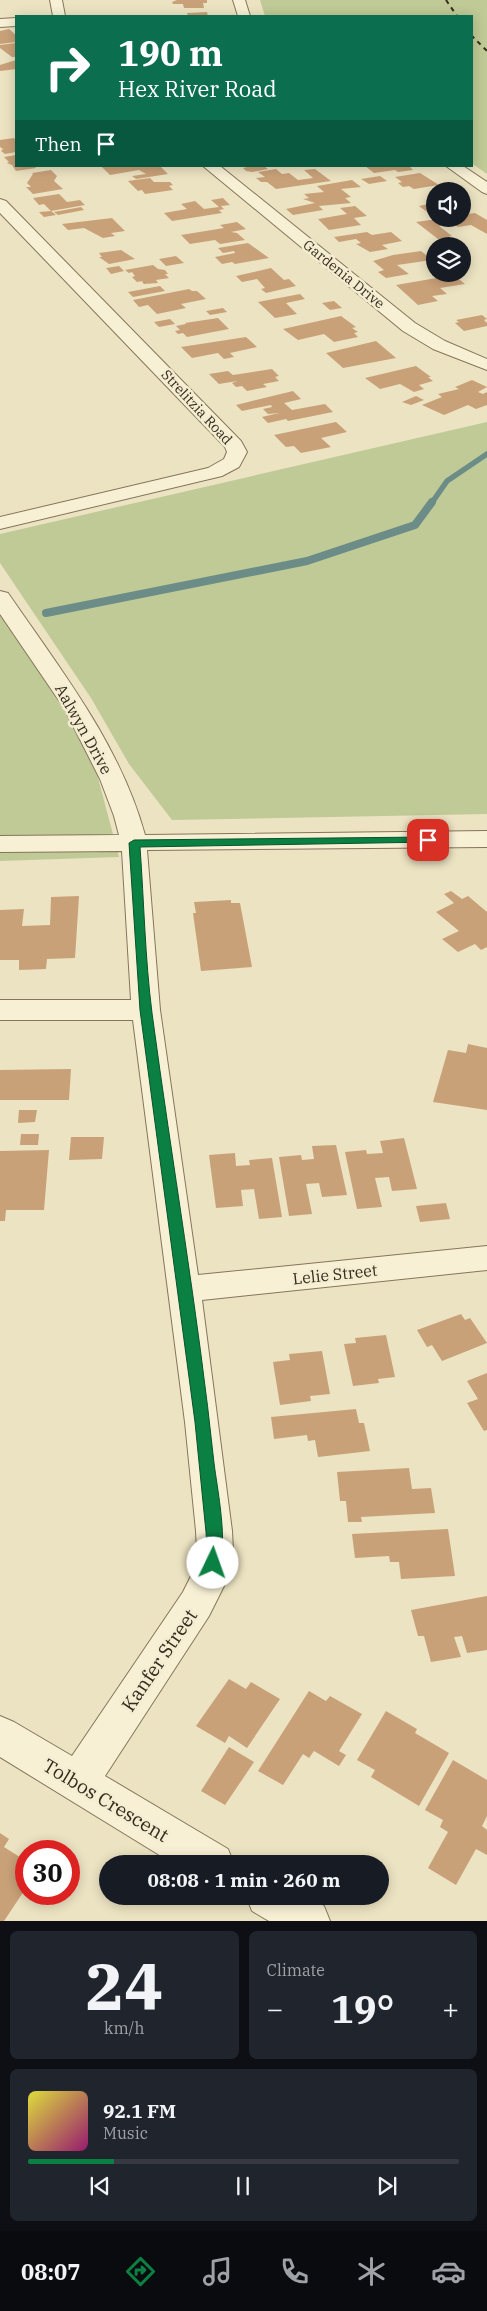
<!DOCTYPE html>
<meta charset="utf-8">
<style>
:root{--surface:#171b24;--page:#20242c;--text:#f1f3f6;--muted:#9ea1a6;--line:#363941;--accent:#0b8043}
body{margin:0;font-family:"IBM Plex Serif",serif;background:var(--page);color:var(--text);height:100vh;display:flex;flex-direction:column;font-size:19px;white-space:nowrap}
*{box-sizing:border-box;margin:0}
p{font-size:16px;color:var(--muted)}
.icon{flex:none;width:28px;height:28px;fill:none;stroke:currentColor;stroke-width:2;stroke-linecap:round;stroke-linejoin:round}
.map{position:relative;height:1921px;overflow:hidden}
.drawer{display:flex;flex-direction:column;gap:10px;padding:10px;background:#0d0f14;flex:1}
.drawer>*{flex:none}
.guide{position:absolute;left:15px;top:15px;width:458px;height:152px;border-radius:0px;box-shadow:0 2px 12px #0003;background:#0b6e4f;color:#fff;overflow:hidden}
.buttons{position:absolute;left:426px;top:182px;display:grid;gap:10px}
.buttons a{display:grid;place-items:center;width:45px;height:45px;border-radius:50%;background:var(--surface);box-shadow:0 2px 12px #0003;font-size:25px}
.speed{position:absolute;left:15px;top:1840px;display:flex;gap:10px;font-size:25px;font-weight:700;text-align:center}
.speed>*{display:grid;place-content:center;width:65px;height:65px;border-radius:50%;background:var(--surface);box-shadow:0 2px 12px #0003;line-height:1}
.speed .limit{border:8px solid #d22;background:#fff;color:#111}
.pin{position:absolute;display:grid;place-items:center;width:42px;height:42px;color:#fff;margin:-21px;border-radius:10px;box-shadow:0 2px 8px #0006}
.me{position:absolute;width:55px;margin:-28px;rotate:3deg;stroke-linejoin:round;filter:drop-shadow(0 0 4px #0008)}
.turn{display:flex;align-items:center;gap:18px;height:105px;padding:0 20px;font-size:22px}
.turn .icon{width:65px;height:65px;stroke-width:2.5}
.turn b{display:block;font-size:35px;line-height:42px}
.then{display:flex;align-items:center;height:48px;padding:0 20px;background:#0003;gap:10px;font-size:19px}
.big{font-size:38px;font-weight:700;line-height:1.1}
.drawer .tile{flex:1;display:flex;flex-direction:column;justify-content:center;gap:8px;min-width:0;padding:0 18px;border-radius:8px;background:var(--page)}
.drawer .dial{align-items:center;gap:0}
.dial b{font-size:65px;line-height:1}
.song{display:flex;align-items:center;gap:15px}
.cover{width:60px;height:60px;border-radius:8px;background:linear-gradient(135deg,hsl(60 70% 55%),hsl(320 70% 35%))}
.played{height:5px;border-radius:2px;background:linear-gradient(90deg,var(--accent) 20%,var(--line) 20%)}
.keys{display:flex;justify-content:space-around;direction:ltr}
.heat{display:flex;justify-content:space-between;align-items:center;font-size:28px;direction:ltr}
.drawer .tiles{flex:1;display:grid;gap:10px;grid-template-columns:1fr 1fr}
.tile:last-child{grid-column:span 2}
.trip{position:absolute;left:99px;top:1855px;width:290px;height:50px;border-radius:25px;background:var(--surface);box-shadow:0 2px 12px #0003;font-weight:700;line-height:50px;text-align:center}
.tab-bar{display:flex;height:80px;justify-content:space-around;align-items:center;background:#090b0e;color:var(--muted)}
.tab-bar .icon{width:35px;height:35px}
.tab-bar .active{color:var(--accent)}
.tab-bar b{font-size:22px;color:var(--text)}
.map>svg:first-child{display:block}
.green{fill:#bfca96}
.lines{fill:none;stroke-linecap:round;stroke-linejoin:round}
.stream-far1{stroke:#6c8c87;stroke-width:5.5}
.stream{stroke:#6c8c87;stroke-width:8}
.building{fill:#c9a179}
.minor-casing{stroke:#85755a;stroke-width:2}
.minor{fill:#f7f0d5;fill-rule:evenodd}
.rail{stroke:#362b1e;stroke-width:2;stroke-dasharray:4.5 4.5;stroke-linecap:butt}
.route{fill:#0b8043;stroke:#07532c}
.labels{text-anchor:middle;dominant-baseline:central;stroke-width:5;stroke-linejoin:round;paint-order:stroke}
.far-street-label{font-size:14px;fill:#362b1e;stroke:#f4edd1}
.street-label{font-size:16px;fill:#362b1e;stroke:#f4edd1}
.near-street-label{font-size:19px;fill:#362b1e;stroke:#f4edd1}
</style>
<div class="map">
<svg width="487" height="1921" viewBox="0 0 487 1921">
<rect width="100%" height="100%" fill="#ece3c2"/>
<g class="green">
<path d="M260 0H487V174L471 163V16H265Z"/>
<path d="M487 422V814L172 820 129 764 91 698 0 563V534Z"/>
<path d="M0 608 67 716 97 774 119 857 0 861Z"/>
</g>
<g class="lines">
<path class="stream-far1" d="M431 504 447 481 487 454"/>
<path class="stream" d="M46 613 307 561 415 525 432 502"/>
</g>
<g class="building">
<path d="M177 0H207V3H203L204 8H184L183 4H173L172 2Z"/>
<path d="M207 12 208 16H188L187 13Z"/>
<path d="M9 29 16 35V42L0 44V31Z"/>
<path d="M16 43V57H12L0 48V45Z"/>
<path d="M16 60V69L0 71V65Z"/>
<path d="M14 138 16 141V152L5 154 1 151 3 149 0 147V140Z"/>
<path d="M16 155V166H34L36 168 16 171 12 165 7 163 9 162 4 157Z"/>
<path d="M101 166H160L168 174 136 179 132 176 146 174 139 170 110 175Z"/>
<path d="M245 166H264L268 169 252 172 246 171 243 168 247 167Z"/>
<path d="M365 166H409L413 170 398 172 395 170 374 173Z"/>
<path d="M276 169 282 174 289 173 298 180 313 178 304 170 315 169 331 181 276 189 267 182H261L256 178 265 177 258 172Z"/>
<path d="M51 170 57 176 54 181 63 189 33 194 26 187H31L27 183 33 174 32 173Z"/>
<path d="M420 173 439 185 414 189 409 186 403 187 398 183 402 182 395 177Z"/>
<path d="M380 176 387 181 369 184 361 179Z"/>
<path d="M150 178 154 182H170L173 185 169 186 173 190 145 194 142 190 138 191 128 181Z"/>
<path d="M352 180 361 187 341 189 351 197 345 198 351 203 319 206 323 210 293 215 286 209 315 203 303 199 309 198 304 194 324 192 317 186Z"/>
<path d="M59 194 67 202 80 200 85 205 51 211 56 215 44 217 39 212 51 211 44 204 39 205 33 198Z"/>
<path d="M223 198 230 205 221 206 224 209 219 210 222 213 172 221 164 213 187 209 181 204 195 201 204 209 219 207 211 200Z"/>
<path d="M435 198V213L430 214 419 206 433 203 427 199Z"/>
<path d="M355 206 367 216 354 218 361 225 329 230 318 219 347 214 340 208Z"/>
<path d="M81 207 84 210 58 215 54 212Z"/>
<path d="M475 213 487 220V234L471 225 458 227 454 224 439 226 452 236 438 239 416 222 438 219H462V215Z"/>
<path d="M112 218 125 231 111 233 115 236 103 238 84 228 68 230 62 224Z"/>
<path d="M237 222 246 229 231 232 237 233 245 240 220 244 215 240 190 244 181 235 224 228 220 225Z"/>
<path d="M367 232 372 235 391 232 402 241 382 245 388 249 370 252 356 244 361 243 356 239 339 242 334 237Z"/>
<path d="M248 243 269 258 235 264 232 262 222 264 215 257 235 253 234 251 223 253 218 248Z"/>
<path d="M121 250 135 259 109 264 99 257H102L99 253Z"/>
<path d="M421 251 432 260 397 265 409 274 386 278 378 272 384 270 373 261 393 255Z"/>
<path d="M176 256 184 263 166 266 159 259Z"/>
<path d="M153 265 158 269 165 270 168 274H165L169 278 156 280 158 283 144 284 142 282 143 281 137 282 132 277 135 276 132 272 129 273 125 270Z"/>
<path d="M119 266 124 271 111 274 106 268Z"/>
<path d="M271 268 284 280 289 279 296 286 266 293 261 289 265 288 257 279 242 282 236 276Z"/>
<path d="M454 275 465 284 440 288 447 294 432 296 438 301 418 305 396 285Z"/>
<path d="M160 286 165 291 133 297 128 292Z"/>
<path d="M189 289 192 291H197L206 299 181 304 186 308 157 314 148 305 139 307 133 300Z"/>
<path d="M300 294 305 299 286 303 297 314 275 318 258 302Z"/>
<path d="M334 301 342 308 330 310 322 303Z"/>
<path d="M223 308 227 312 210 315 206 311Z"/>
<path d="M482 315 487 319 484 320 487 323V326L464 331 455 323 459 322 456 320Z"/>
<path d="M341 316 356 327 352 328 358 332 354 333 358 337 334 342 324 334 298 340 283 329Z"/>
<path d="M218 318 229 329 187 337 183 333 178 334 175 331 180 330 176 326 186 324 185 323Z"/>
<path d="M170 319 175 324 159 327 154 322Z"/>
<path d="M246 337 257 347 230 353 234 357 224 359 218 353 192 358 181 347Z"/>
<path d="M376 341 396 358 343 368 326 353Z"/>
<path d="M416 366 431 377H428L433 381 419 385 424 389 414 392 400 384 380 389 365 378Z"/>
<path d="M272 369 279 376 275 377 279 381 263 384 267 387 247 391 242 386 236 387 232 383 237 381 219 384 209 374 228 371 233 375Z"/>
<path d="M472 380 487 387 478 392 483 394 487 392V405L476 409 468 405 444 415 422 405 442 397 438 394 459 389 455 387Z"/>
<path d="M293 391 301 399 284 403 292 410 325 404 333 412 288 421 286 419 268 423 262 417 279 413 268 414 263 409 272 407 271 405 242 411 236 405Z"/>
<path d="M416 396 424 400 411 405 402 402Z"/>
<path d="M336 422 347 432 321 438 331 447 301 453 294 446 286 447 274 435Z"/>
<path d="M451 891 462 899 468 896 487 912V947L481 950 475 944 458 952 442 939 459 931 436 912 454 903 444 894Z"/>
<path d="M79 896 75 958 47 959 46 969 19 970V960H0V910L24 909 22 926 50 925 51 897Z"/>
<path d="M231 900V903H240L252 967 201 971 193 913H196L194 902Z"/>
<path d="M468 1044 487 1048V1110L433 1102 448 1050 466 1053Z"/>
<path d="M71 1069 69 1100H0V1070Z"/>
<path d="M19 1110H37L35 1122 18 1123Z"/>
<path d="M21 1134H39L38 1145H20Z"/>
<path d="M71 1137H104L102 1159 69 1160Z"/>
<path d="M404 1138 417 1189 392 1191 389 1177 375 1178 382 1207 357 1209 345 1152 366 1150 367 1154 383 1153 380 1141Z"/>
<path d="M336 1145 347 1195 322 1197 319 1183 306 1184 312 1214 289 1216 279 1157 301 1155 302 1160 314 1159 312 1146Z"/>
<path d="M49 1150 44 1210H6L5 1221H0V1151Z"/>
<path d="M235 1153 236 1166 250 1165 249 1160 272 1158 282 1217 259 1219 254 1189 241 1190 243 1206 216 1208 209 1155Z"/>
<path d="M446 1203 450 1219 420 1222 416 1206Z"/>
<path d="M461 1314 465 1320 470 1318 487 1343 442 1361 432 1345 427 1347 417 1330Z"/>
<path d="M386 1335 395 1377 378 1379 379 1383 353 1386 344 1344 356 1343 355 1338Z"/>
<path d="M322 1351 330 1394 310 1396 311 1401 280 1405 273 1362 290 1360 289 1354Z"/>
<path d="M487 1373V1430L484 1431 467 1403 478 1399 467 1381Z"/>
<path d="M356 1409 359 1423H364L370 1451 318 1457 315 1440 308 1441 307 1435 274 1439 271 1417Z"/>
<path d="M409 1468 412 1489 431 1488 435 1513 361 1517 362 1522H348L346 1501H340L337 1472Z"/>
<path d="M448 1529 455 1576 401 1579 399 1562H390L389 1556 355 1558 352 1534Z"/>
<path d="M487 1596V1650L467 1653 462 1636 454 1637 461 1657 431 1662 424 1636H418L411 1610Z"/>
<path d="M229 1679 246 1689 251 1682 280 1699 247 1748 229 1736 225 1743 196 1726Z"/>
<path d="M309 1691 326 1701 330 1696 362 1714 339 1751 346 1755 339 1766 314 1751 309 1758 303 1754 283 1785 258 1771Z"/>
<path d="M386 1711 417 1729 415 1733 449 1753 419 1806 371 1777 375 1770 357 1760Z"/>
<path d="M229 1747 254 1762 225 1805 201 1791Z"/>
<path d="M453 1760 487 1780V1816L482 1826 487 1830V1855L476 1849 456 1885 428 1868 448 1832 440 1827 443 1820 425 1810Z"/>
<path d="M0 1833 9 1839 4 1847 26 1861V1888L4 1921H0Z"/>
</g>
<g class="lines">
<g class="minor-casing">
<g id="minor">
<path d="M50 0H62L65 16H53Z"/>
<path d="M233 0H245L250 16H238Z"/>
<path d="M16 18V26L0 27V19Z"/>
<path d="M203 166H220L415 323 445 341 487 359V370L433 349 403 331Z"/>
<path d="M446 166H463L487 182V194L482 192Z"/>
<path d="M0 199 6 201 241 441 247 452 239 467 222 476 0 529V517L208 468 224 459 227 452 225 447 0 213Z"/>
<path d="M0 591 8 593C60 669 120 744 145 835L487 831V847L147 850 160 1010 198 1275 487 1246V1270L202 1300 232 1531 233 1551 230 1574 209 1616 105 1776 228 1849 234 1864H174L0 1757V1716L14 1722 72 1756 183 1592 193 1572 197 1551 196 1531 185 1422 133 1020H0V1000H131L122 851 0 852V836L119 835 114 816 100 779 64 708 0 614Z"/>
<path d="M246 1896H308L324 1906 330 1921H269L252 1911Z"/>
</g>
</g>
<use href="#minor" class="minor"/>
<g class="rail">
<path d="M446 0 457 16"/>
<path d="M471 35 487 51"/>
</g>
</g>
<path class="route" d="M428 837H432V842L140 847C144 902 145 958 152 1013 172 1163 198 1312 214 1463 217 1488 229 1546 218 1568L213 1570 208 1568 205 1563 207 1551 206 1532 195 1422 140 1010 129 843 134 840Z"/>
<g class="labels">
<g class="far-street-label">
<text transform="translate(344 274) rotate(39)">Gardenia Drive</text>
<text transform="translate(197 407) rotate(47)">Strelitzia Road</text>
</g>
<g class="street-label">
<text transform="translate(84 729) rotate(61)">Aalwyn Drive</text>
<text transform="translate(335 1274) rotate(-6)">Lelie Street</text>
</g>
<g class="near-street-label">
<text transform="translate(159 1660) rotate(-56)">Kanfer Street</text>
<text transform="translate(106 1800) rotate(31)">Tolbos Crescent</text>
</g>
</g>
</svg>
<div class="buttons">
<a><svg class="icon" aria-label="sound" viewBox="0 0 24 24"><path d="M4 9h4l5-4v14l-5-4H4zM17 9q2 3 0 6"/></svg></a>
<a><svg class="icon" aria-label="layers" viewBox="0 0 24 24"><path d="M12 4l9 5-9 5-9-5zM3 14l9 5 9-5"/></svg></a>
</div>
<div class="speed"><div class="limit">30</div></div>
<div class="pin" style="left:428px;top:840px;background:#d93025"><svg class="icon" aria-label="arrive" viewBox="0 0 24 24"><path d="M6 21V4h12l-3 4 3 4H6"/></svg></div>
<svg class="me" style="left:213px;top:1563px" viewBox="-20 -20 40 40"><circle r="19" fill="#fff"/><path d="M0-13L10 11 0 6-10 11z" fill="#0b8043"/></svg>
<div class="trip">08:08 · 1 min · 260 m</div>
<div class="guide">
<div class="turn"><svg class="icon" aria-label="right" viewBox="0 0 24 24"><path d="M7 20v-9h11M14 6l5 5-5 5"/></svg><div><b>190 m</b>Hex River Road</div></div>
<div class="then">Then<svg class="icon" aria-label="arrive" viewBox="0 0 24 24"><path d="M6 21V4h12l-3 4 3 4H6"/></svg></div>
</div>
</div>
<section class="drawer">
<div class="tiles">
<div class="tile dial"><b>24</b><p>km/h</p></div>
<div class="tile"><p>Climate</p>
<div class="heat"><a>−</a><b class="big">19°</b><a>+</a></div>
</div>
<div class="tile">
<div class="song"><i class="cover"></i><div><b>92.1 FM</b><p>Music</p></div></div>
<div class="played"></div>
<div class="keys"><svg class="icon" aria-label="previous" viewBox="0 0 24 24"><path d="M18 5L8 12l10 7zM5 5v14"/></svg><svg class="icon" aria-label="pause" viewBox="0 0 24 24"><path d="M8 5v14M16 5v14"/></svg><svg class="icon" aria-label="next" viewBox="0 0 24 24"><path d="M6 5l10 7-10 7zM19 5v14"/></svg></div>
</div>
</div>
</section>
<nav class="tab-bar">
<b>08:07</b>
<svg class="icon active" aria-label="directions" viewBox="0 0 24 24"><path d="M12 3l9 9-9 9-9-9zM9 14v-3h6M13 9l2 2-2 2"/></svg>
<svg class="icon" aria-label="music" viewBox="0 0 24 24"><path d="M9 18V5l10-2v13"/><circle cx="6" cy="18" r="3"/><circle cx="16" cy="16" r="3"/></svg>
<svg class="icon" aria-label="phone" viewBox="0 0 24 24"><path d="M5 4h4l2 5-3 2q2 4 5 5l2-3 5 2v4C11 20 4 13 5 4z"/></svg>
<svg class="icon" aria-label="climate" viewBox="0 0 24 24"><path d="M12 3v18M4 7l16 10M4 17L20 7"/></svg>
<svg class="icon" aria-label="car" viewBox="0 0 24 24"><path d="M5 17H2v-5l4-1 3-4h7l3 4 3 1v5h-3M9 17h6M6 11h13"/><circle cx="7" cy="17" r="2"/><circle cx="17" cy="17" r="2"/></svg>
</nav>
